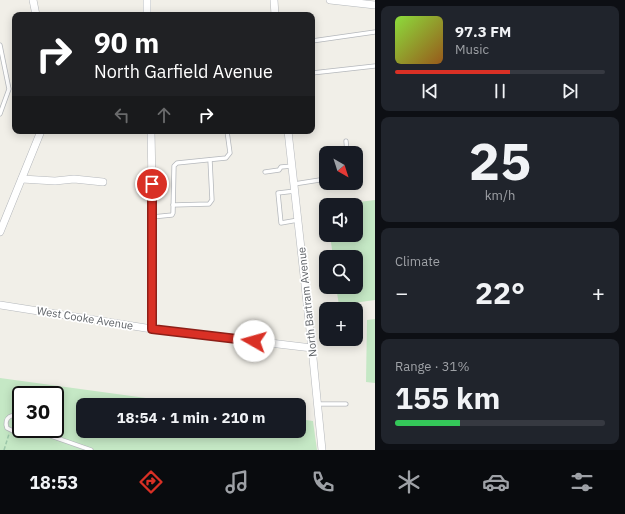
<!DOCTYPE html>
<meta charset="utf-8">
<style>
:root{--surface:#171b24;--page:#20242c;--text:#f1f3f6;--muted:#9ea1a6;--line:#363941;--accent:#d93025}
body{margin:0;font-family:"IBM Plex Sans",sans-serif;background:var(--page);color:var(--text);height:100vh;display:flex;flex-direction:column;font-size:15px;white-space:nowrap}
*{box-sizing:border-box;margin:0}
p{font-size:13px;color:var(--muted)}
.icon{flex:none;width:22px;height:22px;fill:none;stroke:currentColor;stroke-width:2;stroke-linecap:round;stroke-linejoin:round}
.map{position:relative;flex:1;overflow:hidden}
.drawer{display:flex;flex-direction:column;gap:6px;padding:6px;background:#0d0f14;width:250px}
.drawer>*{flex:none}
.top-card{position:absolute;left:12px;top:12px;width:303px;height:122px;border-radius:8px;box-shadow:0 2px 10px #0003;background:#202124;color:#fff;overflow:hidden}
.needle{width:26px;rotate:141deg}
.controls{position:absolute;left:319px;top:146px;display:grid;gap:8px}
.controls a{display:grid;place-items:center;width:44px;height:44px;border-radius:8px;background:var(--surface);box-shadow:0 2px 10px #0003;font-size:20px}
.speed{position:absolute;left:12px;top:386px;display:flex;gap:8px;font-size:20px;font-weight:700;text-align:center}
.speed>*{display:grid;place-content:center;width:52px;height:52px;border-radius:50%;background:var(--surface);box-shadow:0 2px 10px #0003;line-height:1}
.speed .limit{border:2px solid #111;border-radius:6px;background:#fff;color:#111}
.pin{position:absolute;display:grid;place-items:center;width:34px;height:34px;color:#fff;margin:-17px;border:2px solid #fff;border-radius:50%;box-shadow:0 1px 4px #0007}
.me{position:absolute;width:44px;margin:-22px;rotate:277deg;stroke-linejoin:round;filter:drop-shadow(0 0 3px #0008)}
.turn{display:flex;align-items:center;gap:14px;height:84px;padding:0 16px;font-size:18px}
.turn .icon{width:52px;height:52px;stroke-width:2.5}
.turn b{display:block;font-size:28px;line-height:34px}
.lanes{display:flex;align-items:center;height:38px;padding:0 16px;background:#0003;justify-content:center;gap:20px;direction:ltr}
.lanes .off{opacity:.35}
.big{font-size:30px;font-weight:800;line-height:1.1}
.drawer .tile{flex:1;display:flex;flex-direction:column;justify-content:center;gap:6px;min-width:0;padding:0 14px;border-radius:8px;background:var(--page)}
.drawer .dial{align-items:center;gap:0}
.dial b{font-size:52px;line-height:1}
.song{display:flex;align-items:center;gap:12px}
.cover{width:48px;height:48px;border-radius:6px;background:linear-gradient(135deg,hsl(90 70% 55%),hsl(30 70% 35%))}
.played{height:4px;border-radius:2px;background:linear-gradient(90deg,var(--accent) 55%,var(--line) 55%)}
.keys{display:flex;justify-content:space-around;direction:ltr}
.heat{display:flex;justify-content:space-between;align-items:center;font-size:22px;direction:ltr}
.charge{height:6px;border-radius:3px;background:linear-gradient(90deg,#34c759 31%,var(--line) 0)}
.trip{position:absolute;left:76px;top:398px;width:230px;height:40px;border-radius:8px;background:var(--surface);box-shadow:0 2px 10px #0003;font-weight:800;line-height:40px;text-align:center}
.tabs{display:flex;height:64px;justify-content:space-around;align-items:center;background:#090b0e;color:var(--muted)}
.tabs .icon{width:28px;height:28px}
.tabs .on{color:var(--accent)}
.tabs b{font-size:18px;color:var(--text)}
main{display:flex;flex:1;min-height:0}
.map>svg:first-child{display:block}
.green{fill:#c5e8c5;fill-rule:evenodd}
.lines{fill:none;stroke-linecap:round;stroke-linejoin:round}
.service-casing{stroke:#b5b8bc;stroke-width:5}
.minor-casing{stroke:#b5b8bc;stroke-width:8}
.path{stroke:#9cc7a9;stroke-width:1.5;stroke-dasharray:4 2;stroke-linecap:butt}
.service{stroke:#fff;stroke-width:3.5}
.minor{stroke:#fff;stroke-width:7}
.route-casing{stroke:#8d1f18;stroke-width:10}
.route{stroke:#d93025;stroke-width:7}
.labels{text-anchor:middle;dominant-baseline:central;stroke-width:3.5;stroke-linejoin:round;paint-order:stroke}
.street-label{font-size:11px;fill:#5f6368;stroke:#fff}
</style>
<main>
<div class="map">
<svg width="375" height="450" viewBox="0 0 375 450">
<rect width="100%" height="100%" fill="#f1efe8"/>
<g class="green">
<path d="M375 200V300L339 305 336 287H356V257H333L330 235H356V205H334Z"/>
<path d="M375 319V383L366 382 367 320Z"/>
<path d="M0 378 197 405H83V431H299V419L313 421 317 450H0ZM21 395H55V429H21Z"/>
</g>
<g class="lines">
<g class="service-casing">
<g id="service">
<path d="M312 41 375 32"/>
<path d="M0 45 9 89 0 114"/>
<path d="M312 73 375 66"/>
<path d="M346 141 347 153"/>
<path d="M265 172 279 170 281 167 292 166"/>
<path d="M294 184 326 179"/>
<path d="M295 191 278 193 281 223 298 220"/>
<path d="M173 205 209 204 212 200 210 160"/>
<path d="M152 217 172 215 173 213 174 166 177 163 226 158 230 153 227 131"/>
<path d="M318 404H346"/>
<path d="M21 419C13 411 3 418 7 428L13 431 18 430 21 427"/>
<path d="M31 429 91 450"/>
</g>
</g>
<g class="minor-casing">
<g id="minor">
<path d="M33 0 36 15"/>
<path d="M147 0V15"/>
<path d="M274 0 275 15"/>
<path d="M330 0 375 5"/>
<path d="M151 131 152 184V329"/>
<path d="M288 131 312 348 322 450"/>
<path d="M22 179 55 181 74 179 103 182"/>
<path d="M0 232 41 131"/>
<path d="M0 305 152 329 312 348"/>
</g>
</g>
<path class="path" d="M4 450 9 434"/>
<use href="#service" class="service"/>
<use href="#minor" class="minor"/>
</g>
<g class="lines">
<g class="route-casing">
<path id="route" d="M152 184V329L254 341"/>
</g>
<use href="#route" class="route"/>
</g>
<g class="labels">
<g class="street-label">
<text transform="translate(307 302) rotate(-96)">North Bartram Avenue</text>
<text transform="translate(85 318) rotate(9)">West Cooke Avenue</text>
</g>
</g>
</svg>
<div class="controls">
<a><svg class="needle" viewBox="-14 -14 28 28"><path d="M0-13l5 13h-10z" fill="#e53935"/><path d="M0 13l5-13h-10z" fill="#9ea1a6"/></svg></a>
<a><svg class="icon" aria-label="sound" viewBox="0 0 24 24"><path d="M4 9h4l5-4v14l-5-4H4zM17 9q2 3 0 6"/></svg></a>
<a><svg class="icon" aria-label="search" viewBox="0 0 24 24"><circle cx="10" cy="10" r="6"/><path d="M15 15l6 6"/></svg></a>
<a>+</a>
</div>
<div class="speed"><div class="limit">30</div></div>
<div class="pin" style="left:152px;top:184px;background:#d93025"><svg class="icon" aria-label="arrive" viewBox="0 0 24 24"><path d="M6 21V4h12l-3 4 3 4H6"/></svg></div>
<svg class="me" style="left:254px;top:341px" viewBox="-20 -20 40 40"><circle r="19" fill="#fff"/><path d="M0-13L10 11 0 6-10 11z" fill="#d93025"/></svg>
<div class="trip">18:54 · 1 min · 210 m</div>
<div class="top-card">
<div class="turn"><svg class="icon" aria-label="right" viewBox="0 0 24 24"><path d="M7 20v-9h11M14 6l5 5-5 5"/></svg><div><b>90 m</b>North Garfield Avenue</div></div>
<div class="lanes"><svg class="icon off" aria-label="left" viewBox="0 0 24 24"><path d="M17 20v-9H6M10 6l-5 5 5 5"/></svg><svg class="icon off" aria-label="ahead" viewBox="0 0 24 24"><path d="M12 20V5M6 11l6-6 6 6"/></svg><svg class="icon" aria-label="right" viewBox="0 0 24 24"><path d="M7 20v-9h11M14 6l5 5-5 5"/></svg></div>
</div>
</div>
<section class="drawer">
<div class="tile">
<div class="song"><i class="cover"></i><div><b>97.3 FM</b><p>Music</p></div></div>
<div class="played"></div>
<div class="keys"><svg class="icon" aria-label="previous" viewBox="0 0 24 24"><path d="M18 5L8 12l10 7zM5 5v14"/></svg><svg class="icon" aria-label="pause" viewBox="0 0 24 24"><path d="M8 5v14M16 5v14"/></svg><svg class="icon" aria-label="next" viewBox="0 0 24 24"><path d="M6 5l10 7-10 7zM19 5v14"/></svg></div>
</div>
<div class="tile dial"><b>25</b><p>km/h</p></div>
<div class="tile"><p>Climate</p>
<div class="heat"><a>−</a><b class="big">22°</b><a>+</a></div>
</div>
<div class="tile"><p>Range · 31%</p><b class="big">155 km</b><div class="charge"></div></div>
</section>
</main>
<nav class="tabs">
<b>18:53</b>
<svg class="icon on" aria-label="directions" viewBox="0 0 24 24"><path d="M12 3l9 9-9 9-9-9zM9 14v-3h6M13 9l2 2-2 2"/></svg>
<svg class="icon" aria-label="music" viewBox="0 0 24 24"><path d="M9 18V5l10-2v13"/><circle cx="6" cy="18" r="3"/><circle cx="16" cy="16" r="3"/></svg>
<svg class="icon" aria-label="phone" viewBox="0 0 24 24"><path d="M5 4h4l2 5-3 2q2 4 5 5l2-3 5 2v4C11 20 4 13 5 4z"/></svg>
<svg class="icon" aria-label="climate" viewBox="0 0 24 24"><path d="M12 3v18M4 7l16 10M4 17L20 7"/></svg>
<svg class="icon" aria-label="car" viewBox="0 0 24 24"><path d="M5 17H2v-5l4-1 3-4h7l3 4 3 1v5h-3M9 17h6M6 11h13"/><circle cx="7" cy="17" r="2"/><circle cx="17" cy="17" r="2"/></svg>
<svg class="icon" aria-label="filters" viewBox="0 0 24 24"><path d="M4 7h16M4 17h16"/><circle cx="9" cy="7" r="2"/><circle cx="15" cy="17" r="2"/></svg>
</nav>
